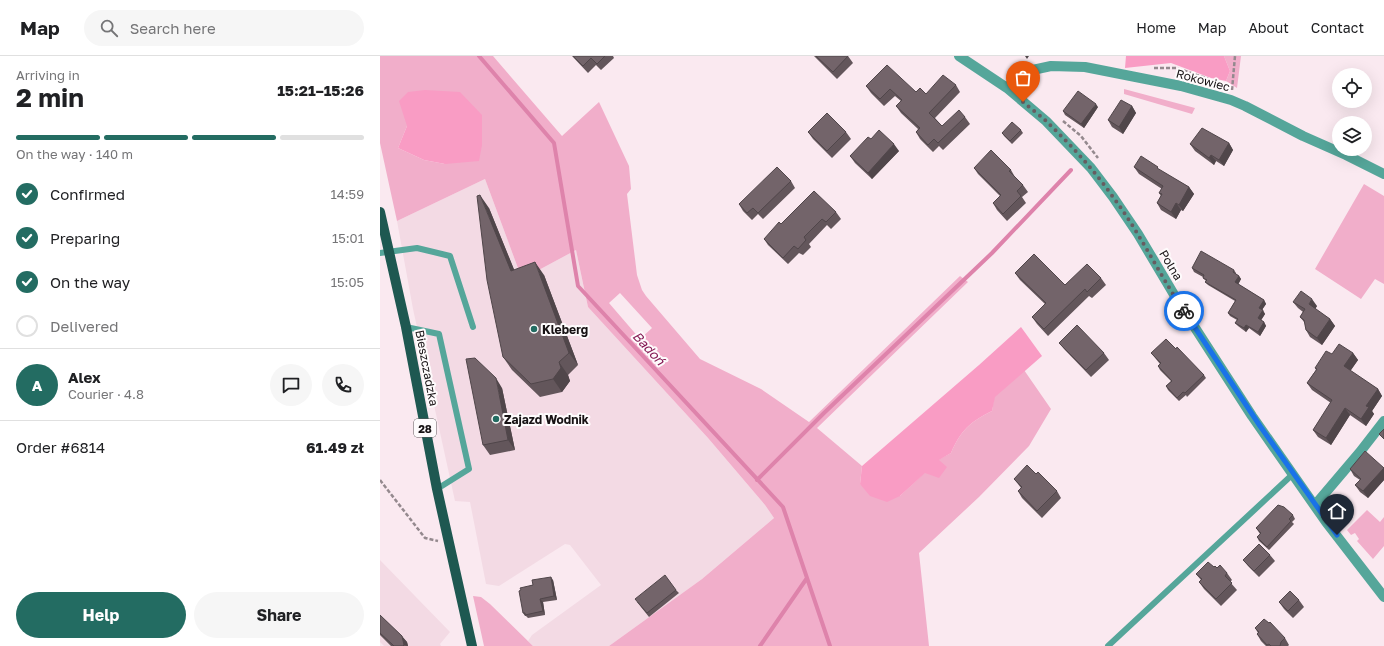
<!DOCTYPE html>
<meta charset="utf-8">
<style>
:root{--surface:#fff;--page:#f6f6f6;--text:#202124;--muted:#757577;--line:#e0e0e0;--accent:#236c62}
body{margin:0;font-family:"Golos Text",sans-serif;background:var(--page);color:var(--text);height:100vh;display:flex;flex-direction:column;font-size:15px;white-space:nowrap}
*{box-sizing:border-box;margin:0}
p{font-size:13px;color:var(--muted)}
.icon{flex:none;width:22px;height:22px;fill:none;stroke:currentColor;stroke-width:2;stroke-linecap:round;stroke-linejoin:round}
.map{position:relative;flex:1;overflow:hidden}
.panel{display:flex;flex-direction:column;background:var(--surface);width:380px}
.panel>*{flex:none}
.fabs{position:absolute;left:952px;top:12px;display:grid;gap:8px}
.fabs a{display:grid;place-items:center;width:40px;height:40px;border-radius:50%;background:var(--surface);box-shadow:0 4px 16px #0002;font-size:20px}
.pin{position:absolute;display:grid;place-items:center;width:34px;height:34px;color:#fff;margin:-41px -17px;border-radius:50% 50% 50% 0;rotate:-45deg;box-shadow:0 0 4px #0007}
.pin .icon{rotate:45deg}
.courier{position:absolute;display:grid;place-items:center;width:40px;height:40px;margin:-20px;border:3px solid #1a73e8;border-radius:50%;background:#fff;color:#222;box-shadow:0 1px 5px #0007}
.summary em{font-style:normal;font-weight:700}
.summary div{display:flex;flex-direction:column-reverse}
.summary{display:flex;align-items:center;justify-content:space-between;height:68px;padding:0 16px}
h1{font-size:26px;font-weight:700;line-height:30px}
.bar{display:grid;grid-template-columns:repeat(4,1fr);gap:6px 4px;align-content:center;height:48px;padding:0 16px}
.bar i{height:5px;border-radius:3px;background:var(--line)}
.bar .selected{background:var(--accent)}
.bar p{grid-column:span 4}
.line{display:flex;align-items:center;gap:10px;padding:0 16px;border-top:1px solid var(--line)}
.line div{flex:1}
.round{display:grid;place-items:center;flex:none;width:42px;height:42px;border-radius:21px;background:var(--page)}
ol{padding:0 16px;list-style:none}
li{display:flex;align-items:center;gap:12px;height:44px}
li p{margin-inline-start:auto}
li .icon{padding:4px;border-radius:50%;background:var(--accent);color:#fff;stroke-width:4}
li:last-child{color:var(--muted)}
li i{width:22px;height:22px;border:2px solid var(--line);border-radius:50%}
.cta{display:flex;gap:8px;margin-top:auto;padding:8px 16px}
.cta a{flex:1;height:46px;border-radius:24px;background:var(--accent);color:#fff;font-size:16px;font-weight:700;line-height:46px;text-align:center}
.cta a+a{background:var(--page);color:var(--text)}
header{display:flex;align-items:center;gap:24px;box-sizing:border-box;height:56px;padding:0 20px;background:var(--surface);border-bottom:1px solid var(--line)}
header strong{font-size:19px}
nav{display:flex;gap:22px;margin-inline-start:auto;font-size:14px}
.search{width:280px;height:36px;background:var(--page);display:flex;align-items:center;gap:10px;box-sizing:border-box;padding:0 14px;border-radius:22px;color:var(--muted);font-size:15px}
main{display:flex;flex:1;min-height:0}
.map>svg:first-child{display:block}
.built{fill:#f3dae4}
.green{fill:#f1aeca;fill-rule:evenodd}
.forest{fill:#f99cc4}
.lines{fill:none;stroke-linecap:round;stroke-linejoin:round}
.stream{stroke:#de83ab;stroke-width:4}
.path{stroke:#94898e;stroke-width:2.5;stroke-dasharray:4 2;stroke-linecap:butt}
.lane{stroke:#55a69a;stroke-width:6}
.street{stroke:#55a69a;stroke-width:10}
.primary{stroke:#1e5851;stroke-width:10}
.wall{fill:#63565b}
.shaded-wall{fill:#50464a}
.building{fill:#73646a;stroke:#50464a}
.done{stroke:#665d61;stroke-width:4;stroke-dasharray:0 7.2}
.route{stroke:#1a73e8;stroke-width:5}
.poi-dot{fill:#236c62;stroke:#fefbfc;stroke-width:1.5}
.labels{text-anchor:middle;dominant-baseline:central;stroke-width:4;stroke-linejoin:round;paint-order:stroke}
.shield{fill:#fefbfc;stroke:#5c585a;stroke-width:1}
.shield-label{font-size:11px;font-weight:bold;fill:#171214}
.street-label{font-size:12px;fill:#171214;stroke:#fefbfc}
.poi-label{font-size:12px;font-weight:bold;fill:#171214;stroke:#fefbfc;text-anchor:start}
.water-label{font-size:13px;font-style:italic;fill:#851a54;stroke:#fefbfc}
</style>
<header>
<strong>Map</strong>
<div class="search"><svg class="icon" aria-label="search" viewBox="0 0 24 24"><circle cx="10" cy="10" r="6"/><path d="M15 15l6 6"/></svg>Search here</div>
<nav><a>Home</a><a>Map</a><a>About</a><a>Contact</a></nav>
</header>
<main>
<section class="panel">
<div class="summary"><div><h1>2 min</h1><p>Arriving in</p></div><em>15:21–15:26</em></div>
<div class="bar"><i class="selected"></i><i class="selected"></i><i class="selected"></i><i></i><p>On the way · 140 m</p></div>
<ol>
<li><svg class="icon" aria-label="check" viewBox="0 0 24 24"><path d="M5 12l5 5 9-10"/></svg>Confirmed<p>14:59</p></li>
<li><svg class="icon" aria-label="check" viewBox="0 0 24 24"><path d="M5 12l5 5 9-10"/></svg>Preparing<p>15:01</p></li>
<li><svg class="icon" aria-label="check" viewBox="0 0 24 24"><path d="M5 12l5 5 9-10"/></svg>On the way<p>15:05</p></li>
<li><i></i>Delivered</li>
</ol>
<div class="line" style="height:72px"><b class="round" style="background:var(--accent);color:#fff">A</b><div><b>Alex</b><p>Courier · 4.8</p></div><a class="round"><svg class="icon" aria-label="chat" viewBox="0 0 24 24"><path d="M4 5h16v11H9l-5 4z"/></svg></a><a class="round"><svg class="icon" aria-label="phone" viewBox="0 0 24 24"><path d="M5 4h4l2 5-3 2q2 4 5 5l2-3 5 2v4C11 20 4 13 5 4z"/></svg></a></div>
<div class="line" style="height:52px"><div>Order #6814</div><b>61.49 zł</b></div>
<div class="cta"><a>Help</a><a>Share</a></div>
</section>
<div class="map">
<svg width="1004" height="590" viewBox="0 0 1004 590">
<rect width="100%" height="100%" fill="#fae9f0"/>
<!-- built -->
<path class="built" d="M105,123l37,100 54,-29 12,57 120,131 57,67 9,13 -72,61 -93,67h-76l-5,-5 4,-6 69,-50 -31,-40 -5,-1 -66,42 -13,-2 -16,-82 -15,-1 -42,-192 -16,-88z
M0,504l70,72 -10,12 1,2h-57l-4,-4z"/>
<!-- green -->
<path class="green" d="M0,0h113l69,80 37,-34 30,64 2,23 -4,5 10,81 5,15 4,6 54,63 61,30 48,33 151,-146 8,6 -151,146 45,38 -2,18 40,12 38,-36 13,-7c10,-23 19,-31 41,-42l2,-14 30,-27 27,39 -22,37 -50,51 -60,56 10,93h-320l93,-67 72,-61 -9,-13 -57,-67 -120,-131 -12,-57 -54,29 -37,-100 -88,42 -17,-78zM27,70l38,38 -21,-4 -26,-12zM240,237l32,35 -12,11 -31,-36z
M844,0h17l-4,32 -11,-7 4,-10z
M744,33l71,19 -3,6 -68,-20z
M984,128l20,12v88l-9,-5 -14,20 -46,-30z
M987,454l13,12 4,-5v29l-11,13 -16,-18 2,-2 -4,-6 -4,2 -4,-5z
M93,540l8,1 9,7 43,42h-49z"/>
<!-- forest -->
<path class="forest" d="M746,0h98l6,15 -4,10 -15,-3 -40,-15 -46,5z
M45,34l35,2 22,23v30l-3,16 -34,3 -21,-4 -26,-12 9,-22 -8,-25 9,-9z
M641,271l21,29 -47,41 -3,14c-22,11 -31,19 -41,42l-12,7 8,7 -8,11 -14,-5 -25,23 -13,6 -17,-6 -10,-12 2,-18 117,-101z"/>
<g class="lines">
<!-- stream -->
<path class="stream" d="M99,0l75,87 24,143 205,221 47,139
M377,424l67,-67 168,-160 79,-83
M380,590l47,-68"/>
<!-- path -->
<path class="path" d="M774,12h22l30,10 10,5
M852,34l3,-34
M683,65l18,15 17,22
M0,424l45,58 13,3"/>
<!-- lane -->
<path class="lane" d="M0,197l37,-5 33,8 23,71
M26,271l33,7 30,135 -32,20
M728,590l185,-172"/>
<!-- street -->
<path class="street" d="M579,0l48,32 39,33 45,47 22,29 25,37 41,69 73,113 74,106 58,75
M627,32l7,-7 14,-10 23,-5 34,1 96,19 50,14 14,6 58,30 43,19 38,19
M935,449l45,-53 24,-31"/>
<!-- primary -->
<path class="primary" d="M0,156l26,115 31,162 35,157"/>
</g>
<!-- wall -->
<path class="wall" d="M192,0h41l1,2 -13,12 -5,-5 -8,8z
M434,0h34l5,7 -16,16z
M576,29l4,7 -25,26 7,8 23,-9 5,7 -27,26 -4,-4 -6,6 -13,-13 -4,-7 2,-3 -17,-16 -5,-7 5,-5 -6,-5 -11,10 -13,-13 -5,-7 60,8z
M752,50l4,7 -13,21 -11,-7 -4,-7z
M718,51l-14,21 -19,-13 -2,-4z
M641,74l2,3 -11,11 -8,-8 -2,-3z
M428,76h38l5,7 -19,19 -19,-19z
M491,83l28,12 -27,28 -17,-16 -5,-7z
M849,87l4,7 -9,16 -8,-5 -2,4 -19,-14 -5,-7z
M754,111l27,4 28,16 5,7 -11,17 -2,-1 -5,9 -15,-9 -4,-7 4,-7 -2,-3 3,-4 -23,-15z
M594,112l37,2 4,7 8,8 5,7 -6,5 4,6 -19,18 -10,-11 -4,-7 7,-7 -22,-22z
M411,125l4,7 -32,31 -5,-5 -6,6 -9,-9 -4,-7z
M109,152l25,62 30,5 34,90 -10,10 2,6 -8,11 -22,5 -28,-27 -9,-13z
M456,156l5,7 -10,10 -4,-4 -18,19 2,3 -8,8 -4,-2 -11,11 -20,-19 -4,-6 17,-15z
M812,212l42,2 2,3v1l3,2 2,3 -3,5 26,16 2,4 -4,6 3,4 -4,6 3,2 2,4 -6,10 -11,-8 -3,4 -8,-6 -3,-3 2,-3 -7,-4 -2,-3 7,-12 -27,-16 -3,-3 1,-1 -3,-3v-1l-9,-5z
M635,217l50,12 36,-7 5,7 -14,13 -3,-2 -41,40 -11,-12 -5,-7 13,-13 -25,-24z
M913,246l24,4 -2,3 15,10 5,7 -13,19 -12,-8 -4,-7 -1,-7 -5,-6 3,-5 -5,-4z
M679,287l45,10 5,7 -18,17 -27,-28z
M796,293l28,26 2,3 -19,19 -1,-2 -7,6 -11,-11 -2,-4 5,-5 -11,-11 -2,-4 2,-2 -9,-11z
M973,297l5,7 -8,11 28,18 4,7 -10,15 2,3 -8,12 -16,-11 -19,30 -13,-8 -5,-7 18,-27 -19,-13 -5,-7 9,-13 -1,-2 17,-14z
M122,332l13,62 -25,5 -7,-10z
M1004,412v12l-16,18 -8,-6 -5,-7 5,-5 -6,-4 -4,-7z
M656,418l21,17 4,7 -19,20 -20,-20 -4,-7 3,-3 -7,-9z
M913,459l2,4 -3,3 2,2 -25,26 -10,-9 -2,-4 3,-3 -4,-6z
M890,499l5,6 -16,16 -11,-11 -5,-6z
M834,511l3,1 10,5 5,7 -2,2 7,8 -16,16 -17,-17 -5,-7 2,-2 -5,-6z
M173,524l4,20 -14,2 2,13 -17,3 -2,-2h-1l-2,-3 -2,-23 12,-5z
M296,534l3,3 -30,24 -12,-15z
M919,544l5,7 -11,11 -9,-9 -5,-7z
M0,559l27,27 1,4h-17l-11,-11z
M875,572l30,10 4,7 -1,1h-22l-5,-5 -4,-7 1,-1z"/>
<!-- shaded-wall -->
<path class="shaded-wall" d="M645,0h4l-2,3z
M716,48l2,3 -14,21 -3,-4z
M752,50l4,7 -13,21 -4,-7z
M849,87l4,7 -9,16 -5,-6z
M514,88l5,7 -27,28 -4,-6z
M831,99l5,6 -2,4 -5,-7z
M809,131l5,7 -11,17 -4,-6z
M100,139l9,13 31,76 -9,-13z
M796,147l5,7 -5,9 -5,-7z
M155,206l9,13 34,90 -9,-12z
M859,220l2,3 -3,6 -3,-3z
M932,243l5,7 -3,5 -5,-7z
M884,244l2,4 -5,7 -2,-3z
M883,254l2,4 -5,8 -2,-4z
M950,263l5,7 -13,19 -5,-7z
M884,266l2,4 -6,10 -2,-4z
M866,269l3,3 -3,4 -2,-4z
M973,297l5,7 -9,13 -5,-7z
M179,306l9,13 2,6 -8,11 -9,-13z
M116,322l6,10 13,62 -7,-10z
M998,333l4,7 -10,15 2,3 -8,12 -5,-7 5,-13z
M965,352l5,7 -19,30 -5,-7z
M1004,412v12l-16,18 -5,-7z
M171,521l2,3 4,20 -3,-4z
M160,543l3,3 2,13 -2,-4z
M22,580l5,6 1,4 -4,-1z"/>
<!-- building -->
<path class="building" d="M193,0h32l-8,8 -6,-6 -8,8z
M436,0h32l-15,16z
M507,9l29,27 4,-4 6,6 17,-19 13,10 -27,28 13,13 17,-16 6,7 -27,26 -4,-4 -6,6 -12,-13 4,-4 -24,-22 6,-6 -12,-11 -10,10 -14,-13z
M698,35l18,13 -15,20 -18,-13z
M741,44l11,6 -13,21 -11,-7z
M447,57l19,19 -19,19 -19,-19z
M632,66l9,8 -11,11 -8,-8z
M822,72l27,15 -10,17 -8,-5 -2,3 -19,-14z
M499,74l15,14 -26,29 -18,-17 18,-19 3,2z
M611,94l20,20 -2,1 14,14 -6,6 4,5 -18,18 -10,-11 8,-8 -27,-27z
M761,100l17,11 -1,1 32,19 -10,18 -3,-2 -5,9 -14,-9 5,-9 -3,-1 4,-7 -29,-19z
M397,111l14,14 -33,32 -5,-5 -6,5 -8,-9z
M434,135l22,21 -10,10 -4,-3 -18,18 2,3 -8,9 -4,-3 -11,12 -19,-19 15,-17 2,2z
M100,139l31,76 24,-9 34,91 -10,9 2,6 -8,11 -22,5 -28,-27 -16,-77 -10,-84z
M821,195l33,19 -1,2 6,4 -4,6 29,18 -5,8 4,2 -5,8 6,4 -6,10 -12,-7 -2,3 -9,-5 3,-4 -10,-6 8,-13 -31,-18 2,-2 -4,-2 1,-3 -12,-7z
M654,198l31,31 22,-21 14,14 -14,14 -2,-3 -41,40 -12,-12 14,-14 -31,-30z
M921,235l11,8 -3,5 21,15 -13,19 -11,-8 -2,-10 -4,-3 5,-8 -12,-7z
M697,269l27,28 -18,17 -27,-27z
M786,283l10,10 1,-2 27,28 -19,18 -2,-1 -6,6 -11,-12 6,-5 -14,-15 3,-3 -10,-10z
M959,288l14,9 -9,13 34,23 -12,17 3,1 -8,12 -16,-11 -19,30 -13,-8 19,-30 -25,-17 10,-14 -2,-1 11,-17 6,3z
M95,302l21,20 12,62 -25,5 -17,-86z
M1004,373v10l-5,-5z
M985,395l19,17 -21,23 -8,-6 6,-6 -11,-10z
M647,409l9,9 2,-2 19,19 -20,20 -19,-20 4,-4 -8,-8z
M898,449l6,2 9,8 -4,4 2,2 -24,26 -10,-10 4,-4 -5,-5z
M879,488l11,11 -16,16 -11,-11z
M828,506l6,5 1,-1 2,2 3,-3 7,8 -2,3 7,7 -16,16 -17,-17 3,-3 -6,-5z
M285,519l11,15 -29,23 -12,-14z
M171,521l3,19 -14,3 3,12 -18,4v-2h-2l-4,-22 2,-1 -1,-2 13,-3 -1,-5z
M910,535l9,9 -11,11 -9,-9z
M0,559l22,21 2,9 -1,1h-9l-14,-13z
M884,563l5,4 1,-1 15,16 -4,4 -1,4h-9l-2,-2 -2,1 -10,-11 2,-2 -4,-4z"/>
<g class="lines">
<!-- done -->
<path class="done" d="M643,46c8,7 17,13 24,20 24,23 47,48 66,75 27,36 46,77 71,114"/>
<!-- route -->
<path class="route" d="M804,255l76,115 77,109"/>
</g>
<!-- markers -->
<g class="poi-dot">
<circle cx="154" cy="273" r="4"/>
<circle cx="116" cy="363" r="4"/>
</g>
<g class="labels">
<!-- shield labels -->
<rect class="shield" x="34" y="363" width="22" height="18" rx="3"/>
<g class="shield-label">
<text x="45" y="372">28</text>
</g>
<!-- street labels -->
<g class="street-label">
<text transform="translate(823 24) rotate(15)">Rokowiec</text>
<text transform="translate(791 209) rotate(59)">Polna</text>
<text transform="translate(47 312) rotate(79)">Bieszczadzka</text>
</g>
<!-- poi labels -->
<g class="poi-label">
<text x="162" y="273">Kleberg</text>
<text x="124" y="363">Zajazd Wodnik</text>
</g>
<!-- water labels -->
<g class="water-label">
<text transform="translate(269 292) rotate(47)">Badoń</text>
</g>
</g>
</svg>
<div class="fabs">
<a><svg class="icon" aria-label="locate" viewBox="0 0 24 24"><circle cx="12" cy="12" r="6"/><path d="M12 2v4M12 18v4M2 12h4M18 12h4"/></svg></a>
<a><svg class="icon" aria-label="layers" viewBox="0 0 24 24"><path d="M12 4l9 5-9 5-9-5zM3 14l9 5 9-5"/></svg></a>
</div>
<div class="pin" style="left:643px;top:46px;background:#ea580c"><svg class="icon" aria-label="bag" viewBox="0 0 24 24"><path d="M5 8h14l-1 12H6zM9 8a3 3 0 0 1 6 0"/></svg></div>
<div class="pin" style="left:957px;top:479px;background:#1f2937"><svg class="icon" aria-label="home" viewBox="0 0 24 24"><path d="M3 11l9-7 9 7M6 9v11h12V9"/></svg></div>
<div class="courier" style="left:804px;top:255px"><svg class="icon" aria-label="bike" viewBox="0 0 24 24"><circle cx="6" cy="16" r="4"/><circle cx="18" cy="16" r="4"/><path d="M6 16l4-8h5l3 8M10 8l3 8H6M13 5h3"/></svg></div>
</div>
</main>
